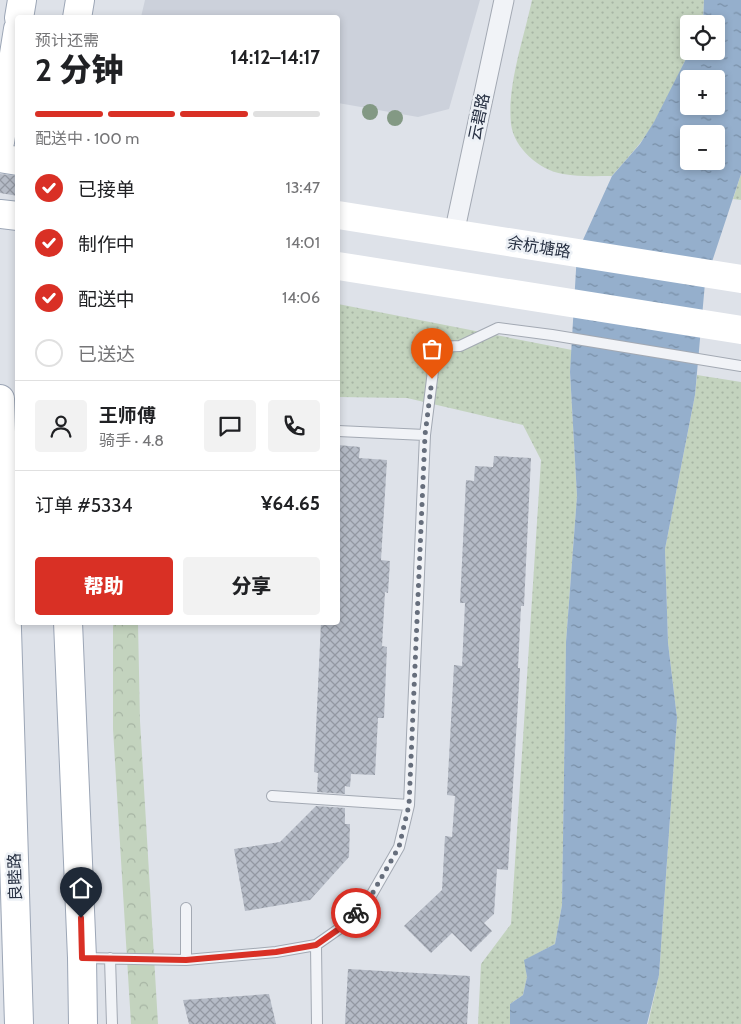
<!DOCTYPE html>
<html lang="zh">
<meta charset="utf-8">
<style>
:root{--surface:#fff;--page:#f2f2f2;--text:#202124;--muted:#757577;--line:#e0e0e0;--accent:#d93025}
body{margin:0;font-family:Cabin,"Noto Sans SC",sans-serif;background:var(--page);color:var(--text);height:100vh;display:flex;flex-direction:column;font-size:19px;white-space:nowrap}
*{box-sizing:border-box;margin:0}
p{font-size:16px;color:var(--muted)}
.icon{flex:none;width:28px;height:28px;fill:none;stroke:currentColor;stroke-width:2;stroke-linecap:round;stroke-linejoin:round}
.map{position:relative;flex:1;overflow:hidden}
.drawer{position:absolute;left:15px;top:15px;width:325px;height:610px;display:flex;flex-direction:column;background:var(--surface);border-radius:5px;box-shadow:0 2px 8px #0003}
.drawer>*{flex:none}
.fabs{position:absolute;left:680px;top:15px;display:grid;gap:10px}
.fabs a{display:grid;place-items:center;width:45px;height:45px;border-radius:5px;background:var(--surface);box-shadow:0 2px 8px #0003;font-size:25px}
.pin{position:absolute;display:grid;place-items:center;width:42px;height:42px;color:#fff;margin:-51px -21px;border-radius:50% 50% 50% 0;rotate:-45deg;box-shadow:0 0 5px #0007}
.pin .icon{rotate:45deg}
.courier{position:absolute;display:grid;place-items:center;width:50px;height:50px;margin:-25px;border:4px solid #d93025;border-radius:50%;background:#fff;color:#222;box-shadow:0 1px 6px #0007}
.summary em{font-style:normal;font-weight:800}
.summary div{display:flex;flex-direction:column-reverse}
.summary{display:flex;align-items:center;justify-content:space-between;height:85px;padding:0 20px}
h1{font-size:32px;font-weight:800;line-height:38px}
.bar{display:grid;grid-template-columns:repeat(4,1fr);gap:8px 5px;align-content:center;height:60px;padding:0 20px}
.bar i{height:6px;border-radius:4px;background:var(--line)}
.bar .selected{background:var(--accent)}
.bar p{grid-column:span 4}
.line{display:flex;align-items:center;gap:12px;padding:0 20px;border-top:1px solid var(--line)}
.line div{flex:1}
.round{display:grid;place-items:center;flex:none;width:52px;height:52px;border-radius:5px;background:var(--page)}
ol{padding:0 20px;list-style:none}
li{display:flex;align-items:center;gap:15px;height:55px}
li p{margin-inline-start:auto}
li .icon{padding:5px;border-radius:50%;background:var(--accent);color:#fff;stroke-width:4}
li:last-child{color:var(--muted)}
li i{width:28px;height:28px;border:2px solid var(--line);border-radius:50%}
.primary-button{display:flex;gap:10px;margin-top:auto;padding:10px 20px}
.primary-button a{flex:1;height:58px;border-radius:5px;background:var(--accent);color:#fff;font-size:20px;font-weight:800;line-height:58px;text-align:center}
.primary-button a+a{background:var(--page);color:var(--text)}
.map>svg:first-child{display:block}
.built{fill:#ccd1db}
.grass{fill:url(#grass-dots)}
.forest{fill:url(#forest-crowns)}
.water{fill:url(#water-ripples);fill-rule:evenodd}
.building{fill:url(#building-cross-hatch)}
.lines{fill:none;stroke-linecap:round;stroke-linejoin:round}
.service-casing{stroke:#a3a9b3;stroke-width:12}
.minor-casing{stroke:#a3a9b3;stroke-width:21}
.primary-casing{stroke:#9ca6b6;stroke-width:30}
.service{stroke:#f1f3f7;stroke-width:10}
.minor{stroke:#f1f3f7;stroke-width:19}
.secondary{stroke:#fff;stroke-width:28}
.primary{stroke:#fff;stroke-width:28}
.tree{fill:#839984}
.done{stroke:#666e7c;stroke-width:5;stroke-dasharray:0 9}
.route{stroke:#d93025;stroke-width:6}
.labels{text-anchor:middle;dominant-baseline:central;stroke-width:5;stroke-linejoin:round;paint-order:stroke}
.street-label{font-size:16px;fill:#262f41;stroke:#edf1f6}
</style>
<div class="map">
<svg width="741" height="1024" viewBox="0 0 741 1024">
<defs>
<pattern id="grass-dots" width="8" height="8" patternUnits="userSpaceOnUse" patternTransform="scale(1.25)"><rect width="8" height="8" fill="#c3d3be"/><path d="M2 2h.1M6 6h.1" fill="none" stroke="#a7b5a4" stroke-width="1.8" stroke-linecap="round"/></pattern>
<pattern id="forest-crowns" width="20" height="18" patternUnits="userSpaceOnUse" patternTransform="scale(1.25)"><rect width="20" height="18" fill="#c3d3be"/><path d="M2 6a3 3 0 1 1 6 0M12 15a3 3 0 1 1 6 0" fill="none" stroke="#a7b5a4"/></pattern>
<pattern id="water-ripples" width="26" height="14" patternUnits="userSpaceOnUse" patternTransform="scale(1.25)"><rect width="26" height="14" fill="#95afcc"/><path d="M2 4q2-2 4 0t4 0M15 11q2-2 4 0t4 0" fill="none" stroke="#798fa7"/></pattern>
<pattern id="building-cross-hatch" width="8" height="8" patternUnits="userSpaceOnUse" patternTransform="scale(1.25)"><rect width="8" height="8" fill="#b5bbc6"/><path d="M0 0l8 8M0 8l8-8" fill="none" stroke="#9398a2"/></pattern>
</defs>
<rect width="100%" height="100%" fill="#dee2e9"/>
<!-- built -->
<path class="built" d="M145,0h335l-31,109 -31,8 -80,-14v-85l-197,-1z"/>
<!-- grass -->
<path class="grass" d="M532,0h172l-1,24h-14v27h1c-12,23 -22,47 -35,70 -11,20 -28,37 -43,55 -16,0 -33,1 -49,-2 -24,-4 -49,-26 -52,-50 -4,-39 13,-86 21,-124z
M741,174v26l-8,-1z
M338,304l234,46 -2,22 7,124 -11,146 -4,263 -7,39 -30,16 2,17 -4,18 -13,9 1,20h-33l3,-60 30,-40 30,-464 -18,-35 -116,-27 -69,-1z
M697,375l44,7v642h-93l11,-49 18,-257 -9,-75 -3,-94 30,-154z"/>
<!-- forest -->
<path class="forest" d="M113,623h25l2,98 18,303h-27l-18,-295z"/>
<!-- water -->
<path class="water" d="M704,0h37v174l-36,109 -10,112 -30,154 3,94 9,75 -18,257 -12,49h-137v-20l13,-9 4,-18 -3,-17 31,-16 7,-39 4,-263 11,-146 -7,-124 7,-119 35,-77 28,-32 14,-22 36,-71h26v-27h-13zM689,79h27v27h-27zM689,134h27v27h-27z"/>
<!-- building -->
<path class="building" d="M0,174l18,2v20l-18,-3z
M338,445l22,2 -1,11 28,2 -6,100 9,1 -2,32 -3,-1 -3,54 5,1 -3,71h-6l-3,57 -24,-1 -1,13 -5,-1v8l-28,-2 1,-19 -4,-1 7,-150h17z
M494,456l37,2 -7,148h-3l-3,62h2l-12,202 -11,-1 -3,45 -10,9 8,8 -21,21 -19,-19 -21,20 -27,-27 38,-36 3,-54 7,1 3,-41 -8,-1 7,-130 8,1 3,-63h-5l6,-123 8,1 1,-15 18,1z
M316,806l29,2v16h5l-1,33 -39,43 -65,11 -11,-62 46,-7z
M348,969l122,7 -3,48h-122z
M269,994l7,30h-87l-6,-24z"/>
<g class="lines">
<!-- service casing -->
<g class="service-casing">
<path id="service" d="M338,431l87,4 11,-88 24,-1 38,-18 54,7 189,31
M272,796l137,9
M316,945l1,79
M83,958l103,2v-52
M110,958l2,66
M186,960l90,-8 40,-7 30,-21 26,-30 27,-47 10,-42 16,-370"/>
</g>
<!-- minor casing -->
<g class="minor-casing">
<path id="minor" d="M454,234l50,-234"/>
</g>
<!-- primary casing -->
<g class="primary-casing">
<path id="primary" d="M19,18l3,-18
M77,18l3,-18
M0,142l18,-113
M0,158l18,3
M0,214l18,2
M0,399l19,625
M68,622l14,336 1,66"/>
</g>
<!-- service -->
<use href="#service" class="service"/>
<!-- minor -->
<use href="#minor" class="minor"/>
<!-- secondary -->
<path class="secondary" d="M338,215l403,64
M338,266l403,64"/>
<!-- primary -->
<use href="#primary" class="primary"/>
</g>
<!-- trees -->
<g class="tree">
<circle cx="370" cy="112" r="8"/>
<circle cx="395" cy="118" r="8"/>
</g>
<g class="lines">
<!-- done -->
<path class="done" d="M356,913l16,-19 27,-47 10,-42 16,-370 7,-56"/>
<!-- route -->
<path class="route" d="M81,918l1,40 104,2 90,-8 40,-7 30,-21 10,-11"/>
</g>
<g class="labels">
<!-- street labels -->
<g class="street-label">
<text transform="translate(479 117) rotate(-78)">云碧路</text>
<text transform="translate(539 247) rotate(9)">余杭塘路</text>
<text transform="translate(15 877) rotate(-92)">良睦路</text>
</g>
</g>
</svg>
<div class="fabs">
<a><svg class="icon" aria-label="locate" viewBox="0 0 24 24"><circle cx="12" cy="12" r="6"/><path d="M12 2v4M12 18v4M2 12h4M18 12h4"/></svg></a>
<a>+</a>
<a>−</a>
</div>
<div class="pin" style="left:432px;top:379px;background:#ea580c"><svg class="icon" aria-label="bag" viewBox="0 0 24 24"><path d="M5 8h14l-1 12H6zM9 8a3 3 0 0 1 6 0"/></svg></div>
<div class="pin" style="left:81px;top:918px;background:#1f2937"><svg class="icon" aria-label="home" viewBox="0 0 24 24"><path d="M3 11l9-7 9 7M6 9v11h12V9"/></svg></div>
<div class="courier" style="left:356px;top:913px"><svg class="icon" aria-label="bike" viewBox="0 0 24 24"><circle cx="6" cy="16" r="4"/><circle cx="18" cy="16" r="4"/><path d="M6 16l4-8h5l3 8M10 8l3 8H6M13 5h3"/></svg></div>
<section class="drawer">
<div class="summary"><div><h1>2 分钟</h1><p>预计还需</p></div><em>14:12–14:17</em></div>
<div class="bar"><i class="selected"></i><i class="selected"></i><i class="selected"></i><i></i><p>配送中 · 100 m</p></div>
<ol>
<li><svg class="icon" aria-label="check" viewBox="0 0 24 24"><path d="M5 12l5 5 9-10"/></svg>已接单<p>13:47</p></li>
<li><svg class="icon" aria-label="check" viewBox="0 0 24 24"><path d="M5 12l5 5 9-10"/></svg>制作中<p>14:01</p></li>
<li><svg class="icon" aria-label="check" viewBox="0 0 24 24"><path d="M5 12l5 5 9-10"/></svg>配送中<p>14:06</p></li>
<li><i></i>已送达</li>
</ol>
<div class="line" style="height:90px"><a class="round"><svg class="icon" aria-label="person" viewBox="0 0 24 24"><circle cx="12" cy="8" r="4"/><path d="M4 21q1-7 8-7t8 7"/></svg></a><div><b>王师傅</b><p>骑手 · 4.8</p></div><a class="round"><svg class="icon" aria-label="chat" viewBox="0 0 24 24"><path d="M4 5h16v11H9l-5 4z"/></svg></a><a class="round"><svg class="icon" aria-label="phone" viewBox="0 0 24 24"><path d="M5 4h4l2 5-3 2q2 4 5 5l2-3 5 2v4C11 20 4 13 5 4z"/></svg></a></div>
<div class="line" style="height:65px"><div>订单 #5334</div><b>¥64.65</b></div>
<div class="primary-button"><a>帮助</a><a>分享</a></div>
</section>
</div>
